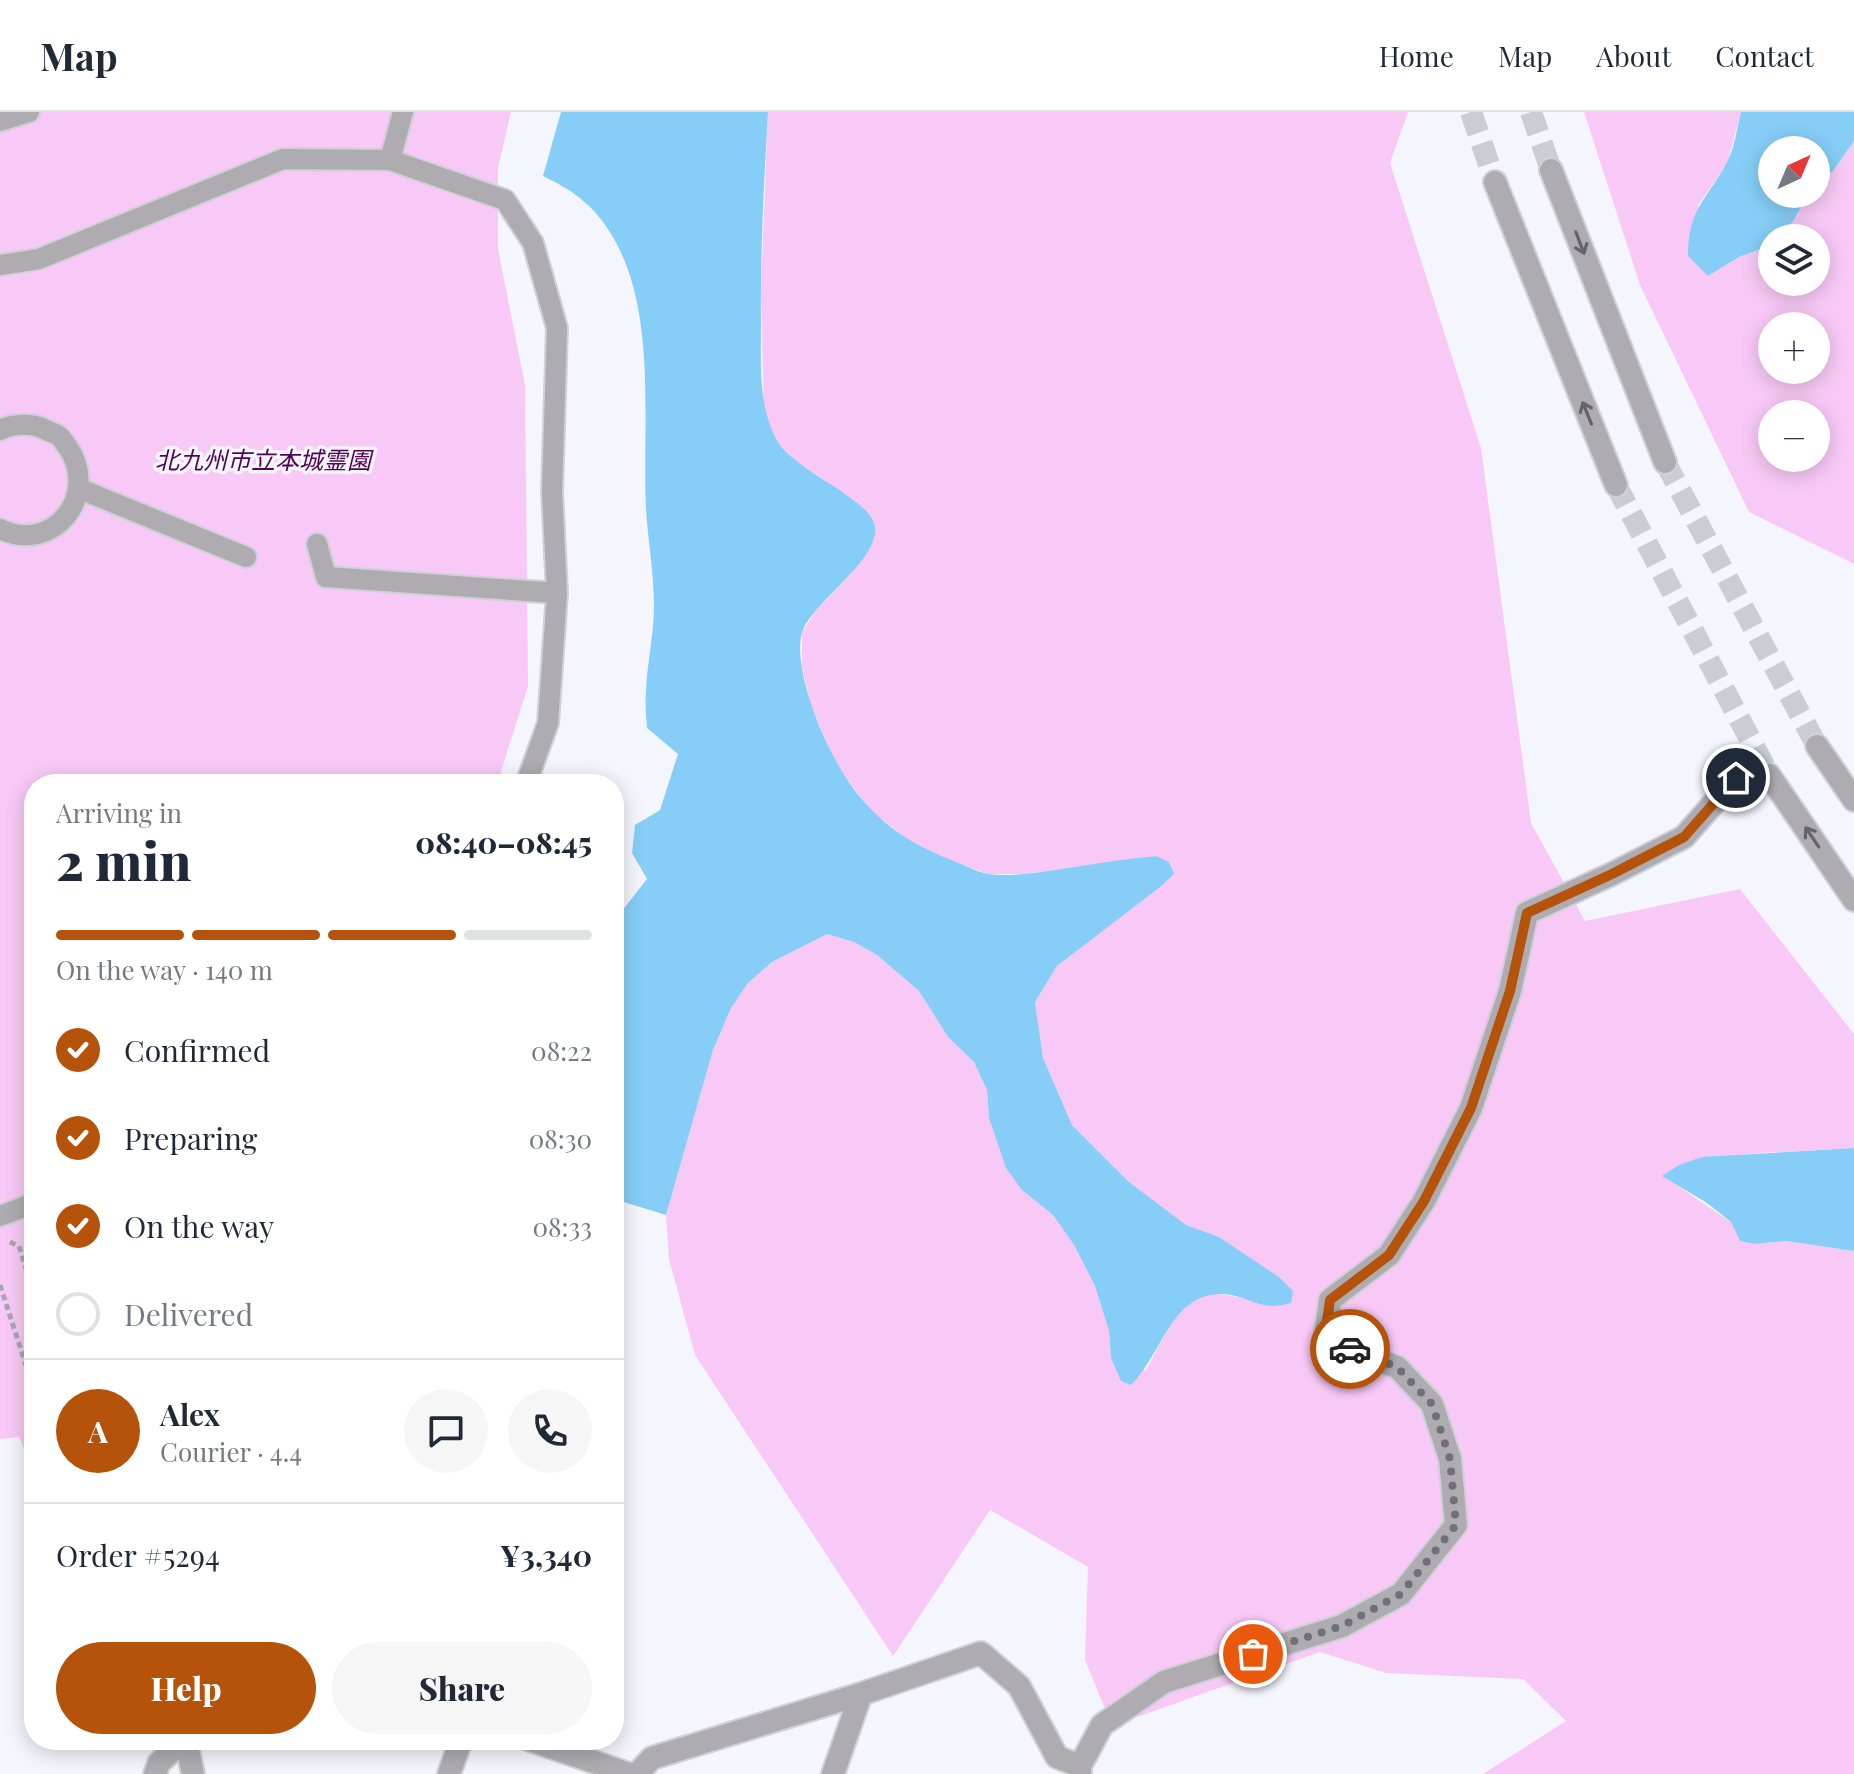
<!DOCTYPE html>
<meta charset="utf-8">
<style>
:root{--surface:#fff;--page:#f6f6f7;--text:#1f2937;--muted:#747a83;--line:#e0e1e3;--accent:#b45309}
body{margin:0;font-family:"Playfair Display","Noto Sans JP",serif;background:var(--page);color:var(--text);height:100vh;display:flex;flex-direction:column;font-size:30px;white-space:nowrap}
*{box-sizing:border-box;margin:0}
p{font-size:26px;color:var(--muted)}
.icon{flex:none;width:44px;height:44px;fill:none;stroke:currentColor;stroke-width:2;stroke-linecap:round;stroke-linejoin:round}
.map{position:relative;flex:1;overflow:hidden}
.drawer{position:absolute;left:24px;top:662px;width:600px;height:976px;display:flex;flex-direction:column;background:var(--surface);border-radius:32px;box-shadow:0 4px 20px #0003}
.drawer>*{flex:none}
.needle{width:52px;rotate:44deg}
.tools{position:absolute;left:1758px;top:24px;display:grid;gap:16px}
.tools a{display:grid;place-items:center;width:72px;height:72px;border-radius:50%;background:var(--surface);box-shadow:0 4px 20px #0003;font-size:40px}
.pin{position:absolute;display:grid;place-items:center;width:68px;height:68px;color:#fff;margin:-34px;border:4px solid #fff;border-radius:50%;box-shadow:0 2px 8px #0007}
.courier{position:absolute;display:grid;place-items:center;width:80px;height:80px;margin:-40px;border:6px solid #b45309;border-radius:50%;background:#fff;color:#222;box-shadow:0 2px 10px #0007}
.headline em{font-style:normal;font-weight:800}
.headline div{display:flex;flex-direction:column-reverse}
.headline{display:flex;align-items:center;justify-content:space-between;height:136px;padding:0 32px}
h1{font-size:52px;font-weight:800;line-height:60px}
.bar{display:grid;grid-template-columns:repeat(4,1fr);gap:12px 8px;align-content:center;height:96px;padding:0 32px}
.bar i{height:10px;border-radius:6px;background:var(--line)}
.bar .selected{background:var(--accent)}
.bar p{grid-column:span 4}
.line{display:flex;align-items:center;gap:20px;padding:0 32px;border-top:2px solid var(--line)}
.line div{flex:1}
.round{display:grid;place-items:center;flex:none;width:84px;height:84px;border-radius:42px;background:var(--page)}
ol{padding:0 32px;list-style:none}
li{display:flex;align-items:center;gap:24px;height:88px}
li p{margin-inline-start:auto}
li .icon{padding:8px;border-radius:50%;background:var(--accent);color:#fff;stroke-width:4}
li:last-child{color:var(--muted)}
li i{width:44px;height:44px;border:4px solid var(--line);border-radius:50%}
.action{display:flex;gap:16px;margin-top:auto;padding:16px 32px}
.action a{flex:1;height:92px;border-radius:48px;background:var(--accent);color:#fff;font-size:32px;font-weight:800;line-height:92px;text-align:center}
.action a+a{background:var(--page);color:var(--text)}
header{display:flex;align-items:center;gap:48px;box-sizing:border-box;height:112px;padding:0 40px;background:var(--surface);border-bottom:2px solid var(--line)}
header strong{font-size:38px}
nav{display:flex;gap:44px;margin-inline-start:auto;font-size:28px}
.map>svg:first-child{display:block}
.green{fill:#f8c9f7;fill-rule:evenodd}
.water{fill:#86cef7}
.lines{fill:none;stroke-linecap:round;stroke-linejoin:round}
.tertiary-tunnel{stroke:#cbccd4;stroke-width:22;stroke-dasharray:22 11;stroke-linecap:butt}
.service-casing{stroke:#cfd0d8;stroke-width:24}
.minor-casing{stroke:#cfd0d8;stroke-width:26}
.tertiary-casing{stroke:#cfd0d8;stroke-width:26}
.path{stroke:#a7a8af;stroke-width:5;stroke-dasharray:6 4;stroke-linecap:butt}
.service{stroke:#aeacb1;stroke-width:20}
.minor{stroke:#aeacb1;stroke-width:22}
.tertiary{stroke:#aeacb1;stroke-width:22}
.oneway{stroke:#656469}
.done{stroke:#707176;stroke-width:8;stroke-dasharray:0 14.4}
.route{stroke:#b45309;stroke-width:10}
.labels{text-anchor:middle;dominant-baseline:central;stroke-width:7;stroke-linejoin:round;paint-order:stroke}
.park-label{font-size:24px;font-style:italic;fill:#550057;stroke:#f4f5fd}
</style>
<header>
<strong>Map</strong>
<nav><a>Home</a><a>Map</a><a>About</a><a>Contact</a></nav>
</header>
<div class="map">
<svg width="1854" height="1662" viewBox="0 0 1854 1662">
<rect width="100%" height="100%" fill="#f4f5fd"/>
<!-- green -->
<path class="green" d="M0,0h511l-13,56v81l27,136 3,301 -31,98h-463v691l-15,-38 -19,2z
M768,0h640l-18,51 91,285 50,375 54,98 155,-32 114,145v114l-110,6 -81,22 69,47 8,18 14,3 32,-3 68,10v523h-371l83,-53 -43,-42 -137,-6 -66,-21 -180,64h-32l-23,-56 3,-93 -98,-57 -97,146 -198,-301 -26,-96 -3,-44 47,-165 18,-42 17,-25 24,-21 55,-28 27,8 23,13 42,36 29,46 26,25 13,28 2,28 33,72 31,25 21,30 21,41 14,45 2,27 35,13c11,-20 31,-66 51,-74 13,-6 32,-2 45,1l-23,-61 -33,-11 -57,-44 -57,-57 -29,-67 -8,-56 22,-36 40,-31 59,-79 -132,18h-37l-71,-28 -45,-35 -35,-47 -24,-56 -10,-41v-34l14,-23 35,-36 8,-70 -64,-44 -19,-19 -12,-29 -3,-120z
M1584,0h157l-14,52 -29,41 10,71 31,-19 33,-13v38h44v-44h-39l17,-18 14,-26h8v-10l17,-13 21,-30v423l-105,-52 -109,-227zM1772,214h44v44h-44zM1772,302h44v44h-44z"/>
<!-- water -->
<path class="water" d="M561,0h207c-4,71 -8,141 -7,212 0,38 -3,78 14,113 15,33 99,62 100,91 2,34 -59,71 -72,102 -10,25 8,76 18,100 29,67 64,105 133,131 11,4 23,11 34,13 21,3 45,-1 66,-4 34,-5 68,-11 102,-14l13,6 5,12 -14,13 -103,79 -22,36 8,56 29,67 57,57 57,43 33,12 60,40 14,14 -2,12c-6,1 -13,3 -18,3 -16,0 -32,-11 -49,-12 -53,-2 -60,58 -93,91l-10,-4 -10,-23 -2,-27 -14,-45 -21,-41 -21,-30 -31,-25 -16,-22 -17,-50 -2,-28 -13,-28 -26,-25 -29,-46 -42,-36 -23,-13 -27,-8 -55,28 -24,21 -17,25 -18,42 -47,165 -52,-16v-278l33,-42 -15,-26 3,-28 25,-15 18,-56 -31,-26c-1,-13 -2,-25 -1,-37 1,-28 8,-56 8,-85 0,-32 -6,-65 -8,-97 -4,-84 12,-200 -35,-275 -17,-29 -39,-44 -68,-58z
M1741,0h113v29l-21,30 -17,13v-34h-44v44h36l-14,26 -17,18h-5l-1,7 -32,12 -31,19 -20,-20c0,-45 17,-55 37,-90 9,-15 12,-37 16,-54z
M1854,1036v103l-68,-10 -32,3 -14,-3 -9,-19 -24,-19 -45,-27 17,-11 23,-8z"/>
<g class="lines">
<!-- tertiary-tunnel -->
<path class="tertiary-tunnel" d="M1471,0l24,70
M1531,0l20,58
M1665,350l152,284
M1616,373l153,290"/>
<!-- service casing -->
<g class="service-casing">
<path id="service" d="M0,9l29,-9
M390,48l13,-48
M0,153l39,-6 244,-100 107,1 115,40 28,43 24,85 -5,163 5,102 -9,130 -22,61
M0,318c12,-6 30,-7 42,-2 5,3 13,5 17,8 4,3 5,7 8,10 34,48 -13,109 -67,83
M80,377l166,68
M317,432l9,33 231,16
M0,1104l34,-13"/>
</g>
<!-- minor casing -->
<g class="minor-casing">
<path id="minor" d="M186,1628l7,34
M530,1628l99,34
M155,1662l4,-11 24,-23
M449,1662l12,-34
M637,1662l15,-16 209,-64 120,-41 38,33 38,71 23,9
M833,1662l28,-80
M1080,1662v-8l22,-41 62,-43 178,-56 59,-32 55,-69 -6,-66 -18,-55 -35,-37 -42,-14 -29,-24 4,-29 59,-45 35,-54 47,-93 39,-117 17,-78 85,-39 72,-37 52,-59"/>
</g>
<!-- tertiary casing -->
<g class="tertiary-casing">
<path id="tertiary" d="M1551,58l114,292
M1495,70l121,303
M1817,634l37,54
M1769,663l85,125"/>
</g>
<!-- path -->
<path class="path" d="M10,1130l9,4 15,48
M0,1173l34,105"/>
<!-- service -->
<use href="#service" class="service"/>
<!-- minor -->
<use href="#minor" class="minor"/>
<!-- tertiary -->
<use href="#tertiary" class="tertiary"/>
</g>
<!-- one-way arrows -->
<defs><path id="oneway-shaft" d="M-6 0H5M1.5-3L5.5 0L1.5 3" fill="none" stroke-width="1.6" stroke-linecap="round" stroke-linejoin="round" transform="scale(2)"/></defs>
<g class="oneway">
<use href="#oneway-shaft" transform="translate(1580 131) rotate(69)"/>
<use href="#oneway-shaft" transform="translate(1587 301) rotate(-112)"/>
<use href="#oneway-shaft" transform="translate(1812 725) rotate(-124)"/>
</g>
<g class="lines">
<!-- done -->
<path class="done" d="M1253,1542l89,-28 59,-32 55,-69 -6,-66 -18,-55 -35,-37 -47,-18"/>
<!-- route -->
<path class="route" d="M1350,1237l-24,-20 4,-29 59,-45 35,-54 47,-93 39,-117 17,-78 85,-39 72,-37 52,-59"/>
</g>
<g class="labels">
<!-- park labels -->
<g class="park-label">
<text x="263" y="347">北九州市立本城霊園</text>
</g>
</g>
</svg>
<div class="tools">
<a><svg class="needle" viewBox="-14 -14 28 28"><path d="M0-13l5 13h-10z" fill="#e53935"/><path d="M0 13l5-13h-10z" fill="#747a83"/></svg></a>
<a><svg class="icon" aria-label="layers" viewBox="0 0 24 24"><path d="M12 4l9 5-9 5-9-5zM3 14l9 5 9-5"/></svg></a>
<a>+</a>
<a>−</a>
</div>
<div class="pin" style="left:1253px;top:1542px;background:#ea580c"><svg class="icon" aria-label="bag" viewBox="0 0 24 24"><path d="M5 8h14l-1 12H6zM9 8a3 3 0 0 1 6 0"/></svg></div>
<div class="pin" style="left:1736px;top:666px;background:#1f2937"><svg class="icon" aria-label="home" viewBox="0 0 24 24"><path d="M3 11l9-7 9 7M6 9v11h12V9"/></svg></div>
<div class="courier" style="left:1350px;top:1237px"><svg class="icon" aria-label="car" viewBox="0 0 24 24"><path d="M5 17H2v-5l4-1 3-4h7l3 4 3 1v5h-3M9 17h6M6 11h13"/><circle cx="7" cy="17" r="2"/><circle cx="17" cy="17" r="2"/></svg></div>
<section class="drawer">
<div class="headline"><div><h1>2 min</h1><p>Arriving in</p></div><em>08:40–08:45</em></div>
<div class="bar"><i class="selected"></i><i class="selected"></i><i class="selected"></i><i></i><p>On the way · 140 m</p></div>
<ol>
<li><svg class="icon" aria-label="check" viewBox="0 0 24 24"><path d="M5 12l5 5 9-10"/></svg>Confirmed<p>08:22</p></li>
<li><svg class="icon" aria-label="check" viewBox="0 0 24 24"><path d="M5 12l5 5 9-10"/></svg>Preparing<p>08:30</p></li>
<li><svg class="icon" aria-label="check" viewBox="0 0 24 24"><path d="M5 12l5 5 9-10"/></svg>On the way<p>08:33</p></li>
<li><i></i>Delivered</li>
</ol>
<div class="line" style="height:144px"><b class="round" style="background:var(--accent);color:#fff">A</b><div><b>Alex</b><p>Courier · 4.4</p></div><a class="round"><svg class="icon" aria-label="chat" viewBox="0 0 24 24"><path d="M4 5h16v11H9l-5 4z"/></svg></a><a class="round"><svg class="icon" aria-label="phone" viewBox="0 0 24 24"><path d="M5 4h4l2 5-3 2q2 4 5 5l2-3 5 2v4C11 20 4 13 5 4z"/></svg></a></div>
<div class="line" style="height:104px"><div>Order #5294</div><b>¥3,340</b></div>
<div class="action"><a>Help</a><a>Share</a></div>
</section>
</div>
